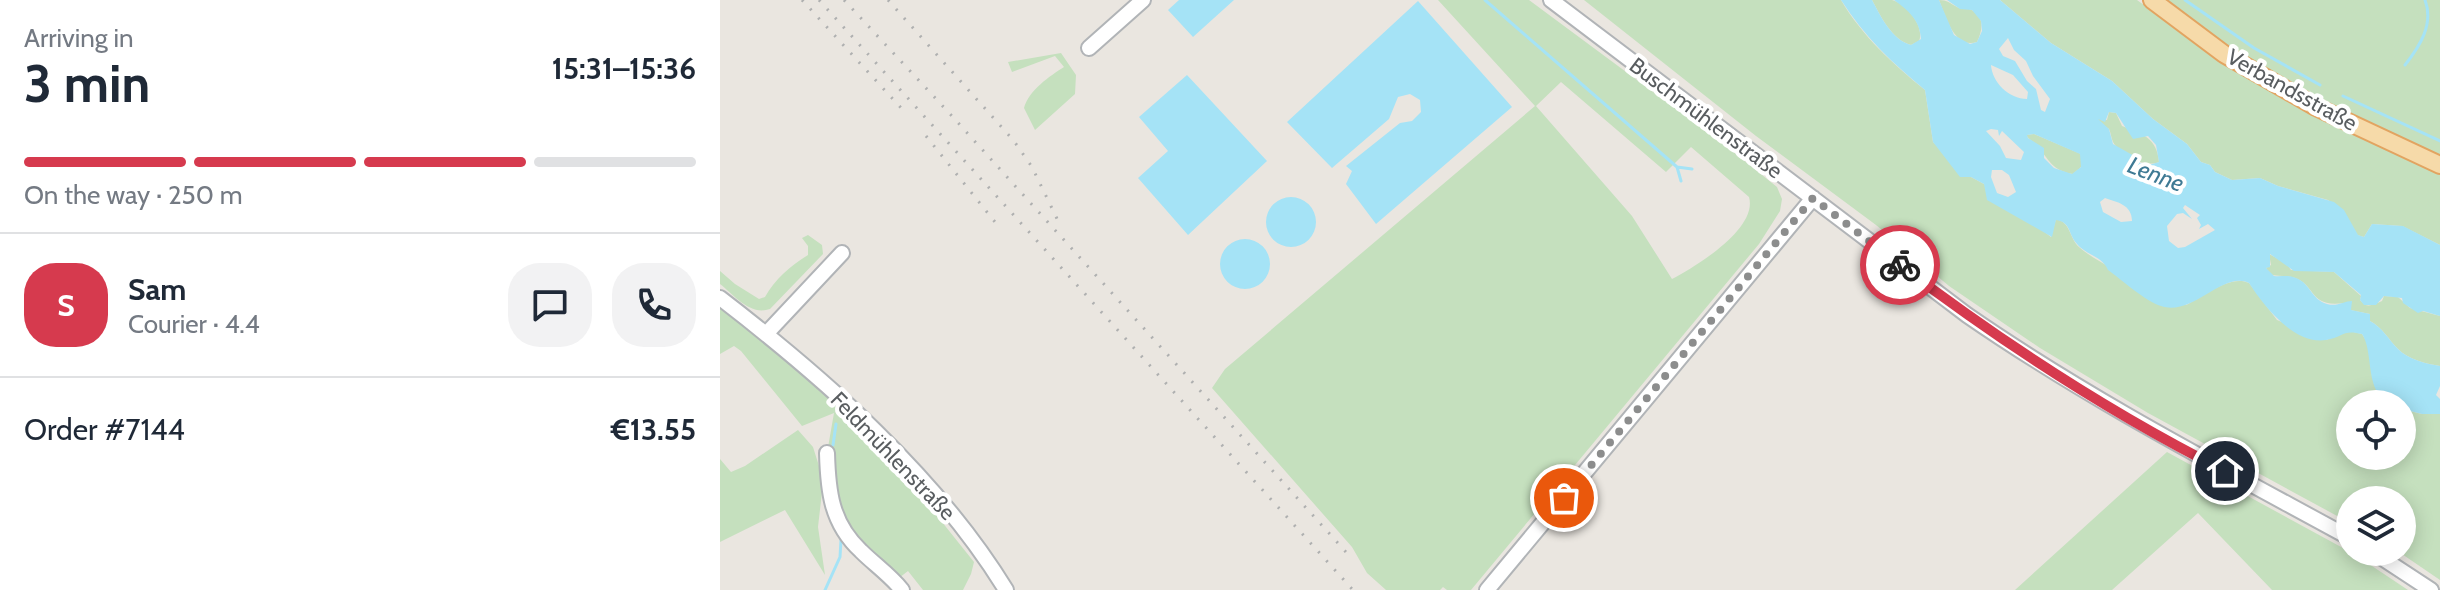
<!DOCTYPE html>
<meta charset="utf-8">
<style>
:root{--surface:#fff;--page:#f2f2f3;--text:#1f2937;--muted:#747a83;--line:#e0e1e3;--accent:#d63a4e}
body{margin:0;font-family:Cabin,sans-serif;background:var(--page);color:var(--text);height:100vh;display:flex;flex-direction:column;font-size:30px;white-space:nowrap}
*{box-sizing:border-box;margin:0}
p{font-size:26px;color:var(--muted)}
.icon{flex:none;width:44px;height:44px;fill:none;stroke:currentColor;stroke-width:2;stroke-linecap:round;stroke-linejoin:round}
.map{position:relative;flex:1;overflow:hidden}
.side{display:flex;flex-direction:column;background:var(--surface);width:720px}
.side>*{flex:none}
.controls{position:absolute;left:1616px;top:390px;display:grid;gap:16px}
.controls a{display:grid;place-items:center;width:80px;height:80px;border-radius:50%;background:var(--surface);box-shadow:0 4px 20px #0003;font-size:40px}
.pin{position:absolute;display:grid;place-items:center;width:68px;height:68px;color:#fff;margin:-34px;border:4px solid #fff;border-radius:50%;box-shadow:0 2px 8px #0007}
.courier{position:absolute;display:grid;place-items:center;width:80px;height:80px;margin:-40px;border:6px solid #d63a4e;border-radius:50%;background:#fff;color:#222;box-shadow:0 2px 10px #0007}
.headline em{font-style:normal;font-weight:800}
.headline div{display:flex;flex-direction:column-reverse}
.headline{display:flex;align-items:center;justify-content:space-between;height:136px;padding:0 24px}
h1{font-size:52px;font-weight:800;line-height:60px}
.bar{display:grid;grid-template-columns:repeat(4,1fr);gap:12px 8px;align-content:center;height:96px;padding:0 24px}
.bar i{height:10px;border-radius:6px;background:var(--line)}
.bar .on{background:var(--accent)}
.bar p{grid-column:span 4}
.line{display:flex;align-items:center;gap:20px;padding:0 24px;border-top:2px solid var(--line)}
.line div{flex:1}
.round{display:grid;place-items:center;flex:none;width:84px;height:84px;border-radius:32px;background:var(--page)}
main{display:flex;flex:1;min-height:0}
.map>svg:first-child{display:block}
.green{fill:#c5e0be;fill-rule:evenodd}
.water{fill:#a5e3f6;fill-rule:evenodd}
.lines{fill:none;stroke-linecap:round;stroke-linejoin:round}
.stream{stroke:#a5e3f6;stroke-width:3}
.minor-casing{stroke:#b1b4b7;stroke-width:18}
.major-casing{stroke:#e2a461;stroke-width:20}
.minor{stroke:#fff;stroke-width:14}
.major{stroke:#f6daa9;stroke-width:16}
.rail{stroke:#afb0b0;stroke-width:3;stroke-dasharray:2 10;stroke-linecap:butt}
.done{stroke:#8c8d8d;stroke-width:8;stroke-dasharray:0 14.4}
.route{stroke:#d63a4e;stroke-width:10}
.labels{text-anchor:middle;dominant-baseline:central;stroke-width:8;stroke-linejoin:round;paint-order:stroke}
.street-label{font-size:22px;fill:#595d60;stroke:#fff}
.water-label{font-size:24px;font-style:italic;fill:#3f7a94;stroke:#fff}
</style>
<main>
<section class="side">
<div class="headline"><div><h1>3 min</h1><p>Arriving in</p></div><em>15:31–15:36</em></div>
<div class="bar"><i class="on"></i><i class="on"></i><i class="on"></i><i></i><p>On the way · 250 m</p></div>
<div class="line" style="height:144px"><b class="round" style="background:var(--accent);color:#fff">S</b><div><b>Sam</b><p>Courier · 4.4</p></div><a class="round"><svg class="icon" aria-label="chat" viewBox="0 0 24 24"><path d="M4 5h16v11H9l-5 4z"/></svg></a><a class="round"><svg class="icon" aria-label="phone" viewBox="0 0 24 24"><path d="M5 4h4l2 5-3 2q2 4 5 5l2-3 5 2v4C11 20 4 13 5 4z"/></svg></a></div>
<div class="line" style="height:104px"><div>Order #7144</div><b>€13.55</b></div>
</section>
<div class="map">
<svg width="1720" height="590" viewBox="0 0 1720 590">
<rect width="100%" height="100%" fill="#eae6e0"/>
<!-- green -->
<path class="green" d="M718,0h91l197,146 51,41 5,12 -2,12 -21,33 -288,346h-24l-4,-3 -3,3h-54l-19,-17 -15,-26 -140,-159 13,-19 310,-263zM841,82l105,90 25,-25 58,50c9,31 -52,69 -77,82l-40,-63 -96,-110z
M864,0h257c21,36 52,64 84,90l8,52 38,35 13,7 67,53 5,-18c15,3 13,19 23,28 23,20 78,43 107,58 17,-8 44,-31 63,-22l28,37 49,20 23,-9 13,3 5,8 12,51 14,11h-43v52h52v-47l20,5h18v166l-41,-28h3v-52h-52v23l-202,-110 -108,-65 -91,-62 -73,-61 -120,-89z
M1152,0c6,0 14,0 20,0 15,4 33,27 27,41l-8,4c-19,-5 -30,-28 -39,-45z
M1219,0c9,0 10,3 18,7 8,4 3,-1 12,2 16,5 14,21 8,33 -23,7 -31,-25 -38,-42z
M1280,0h137l86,63 92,52 125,59v71l-38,-19 -30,-2 -8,13 -7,-2 -12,-21 -17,-14 -50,-14 -18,-8 -28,2 -17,-8 -5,-7 -9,-3 -14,-18 -34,-25 -41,-38 -61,-38z
M1443,0h277v157l-115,-55 -93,-51z
M341,53l15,22 -1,19 -40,36 -11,-22c5,-18 26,-32 40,-41l-9,-11 -43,16 -4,-10z
M1389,112l7,1 6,13c21,8 35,12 37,36 -14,6 -38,-6 -46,-20 -2,-4 -2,-9 -4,-13l-11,-7v-4l9,2z
M1314,134l47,20v13l-8,7c-18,-3 -23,-11 -32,-24 -4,-6 -11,-9 -15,-15z
M88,235l14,10 1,9 -53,55c-20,7 -36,-14 -50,-25v-13l15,13 24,15 6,-2c10,-18 25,-31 43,-42v-9l-6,-8z
M1549,254l17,9 5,7 43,2 27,24 -1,4c7,9 12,5 22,1l2,-5 14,1 12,11 30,8v50c-13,-2 -33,-7 -42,-17 -10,-10 -15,-21 -28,-28v-7l-20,-4 -6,-7c-35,5 -28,-18 -49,-25 -9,-3 -17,-1 -26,-4l-3,-6 5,-3z
M0,298l123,103 -8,11 40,31 35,39 64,80 -3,12 -8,16h-40l-15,-19 -13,10 -47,-44 -21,-84 7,-40 -32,13 -61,-75 -7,-5 -14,8z
M78,430l15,17 6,19 3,26 -4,35 7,48 -40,-65 -65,32v-83l11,13 14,-6z
M1447,452l187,102 54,36h-136l-74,-77 -86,77h-97z"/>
<!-- water -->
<path class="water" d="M459,0h55l-41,37 -25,-27z
M1121,0h31c9,17 20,40 39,45l10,-6c-1,-19 -13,-29 -27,-39h45l15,35 16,9 7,-2 5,-11 -1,-10 -9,-11 -12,-1 -13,-9h53l51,43 61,38 41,38 34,25 14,18 9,3 5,7 17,8 28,-2 18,8 56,16 10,8 14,25 6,2 8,-13 31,2 37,19v71l-17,-5 -5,2 -15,-10 -1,-5 -18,-2 -8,9h-12l-4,-5 1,-5 -27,-23 -40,-1 -24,-17v13l-4,1 8,8c6,1 13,-1 19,1 17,4 18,23 34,27 10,3 17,-3 25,-3l-1,9 19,4v7c13,7 18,18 28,28 9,10 29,15 42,17v20l-4,9 4,4v15h-18l-20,-5v-5c-41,0 -26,-49 -40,-70 -19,-5 -19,3 -36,6 -32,5 -62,-34 -77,-57 -26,-13 -56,34 -88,23 -16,-5 -39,-26 -53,-36 -6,-14 -22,-15 -31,-26 -9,-10 -6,-22 -21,-24l-4,17 -65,-37 -3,-16 -13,-7h-11l-27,-35 -8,-52c-33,-27 -61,-54 -84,-90zM1288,38l6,12 12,11 7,15 17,23 -5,13 -4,-2 -5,-21 -9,-8 -12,-20 -12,-5 -4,-7zM1271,65l22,10 15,17 -1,7c-18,0 -35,-17 -36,-34zM1389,112l7,1 17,26 15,-3 8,9 3,17 -10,3 -9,-2 -4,-6 -23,-13 -4,-15 -11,-10 7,3zM1271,129l7,1 1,6 3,-5 22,21 -3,8 -15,-2 -6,-12 -14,-15zM1314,134l46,20 1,13 -9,7 -18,-6 -10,-10v-10l-16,-10 -1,-3zM1282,170l7,5 7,17 -8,5 -11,-4 -6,-16 1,-7zM1385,198c11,4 27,6 27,23l-11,1 -18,-10 -3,-10zM1465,205l15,10 -3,3 4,7 -2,4 9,-5 7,6 -30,17 -7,1 -9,-7 -2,-15 10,-12 6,-1 9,6 -9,-11z
M698,1l94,106 -136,117 -30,-40 6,-13 -6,-5 54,-43 12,-2 9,-9 -1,-12 -10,-6 -12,3 -9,22 -57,49 -45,-46z
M467,75l80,86 -79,74 -50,-57 30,-27 -29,-34z
M546 222a25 25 0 1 1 50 0a25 25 0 1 1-50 0Z
M500 264a25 25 0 1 1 50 0a25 25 0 1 1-50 0Z"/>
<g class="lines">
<!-- stream -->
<path class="stream" d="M765,0l192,167 4,14
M1465,0l69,48 66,37
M1685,65c15,-19 29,-41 20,-65
M1623,96l97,45
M957,167l15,2
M113,445l3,-21
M105,590l15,-33 1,-17"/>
<!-- minor casing -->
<g class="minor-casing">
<path id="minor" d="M831,0l416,315c123,85 253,152 383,223
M369,48l54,-48
M0,298c104,80 217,179 286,292
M46,334l76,-81
M107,453c1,38 4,70 34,98 13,13 29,24 41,39
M1653,552l58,38
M767,590l326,-392"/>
</g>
<!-- major casing -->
<g class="major-casing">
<path id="major" d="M1432,0l72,54 92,53 124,58"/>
</g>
<!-- minor -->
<use href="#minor" class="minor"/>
<!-- major -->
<use href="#major" class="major"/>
<!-- rail -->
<path class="rail" d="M82,0l100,109
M99,0l534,590
M124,0l107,115 395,437
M168,0l126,141 18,26 29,60
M206,136l69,86"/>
</g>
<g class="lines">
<!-- done -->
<path class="done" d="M844,498l249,-300 87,67"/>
<!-- route -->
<path class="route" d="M1180,265c103,78 210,148 325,206"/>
</g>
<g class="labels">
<!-- street labels -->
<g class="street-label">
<text transform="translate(1572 90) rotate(29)">Verbandsstraße</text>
<text transform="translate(986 118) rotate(37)">Buschmühlenstraße</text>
<text transform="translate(173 456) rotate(46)">Feldmühlenstraße</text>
</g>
<!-- water labels -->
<g class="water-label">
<text transform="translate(1436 174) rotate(21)">Lenne</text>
</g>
</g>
</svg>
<div class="controls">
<a><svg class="icon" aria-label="locate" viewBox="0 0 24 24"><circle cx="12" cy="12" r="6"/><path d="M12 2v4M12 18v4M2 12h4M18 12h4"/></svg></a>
<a><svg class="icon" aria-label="layers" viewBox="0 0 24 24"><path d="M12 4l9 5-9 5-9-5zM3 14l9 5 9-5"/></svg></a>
</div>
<div class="pin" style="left:844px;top:498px;background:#ea580c"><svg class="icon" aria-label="bag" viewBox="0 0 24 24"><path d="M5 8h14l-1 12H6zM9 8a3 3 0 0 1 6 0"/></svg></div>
<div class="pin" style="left:1505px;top:471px;background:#1f2937"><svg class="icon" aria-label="home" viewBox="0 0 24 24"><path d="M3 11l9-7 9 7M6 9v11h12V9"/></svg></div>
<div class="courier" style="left:1180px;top:265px"><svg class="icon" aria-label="bike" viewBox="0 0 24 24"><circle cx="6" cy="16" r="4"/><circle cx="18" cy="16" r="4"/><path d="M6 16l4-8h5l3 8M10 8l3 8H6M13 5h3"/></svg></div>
</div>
</main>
